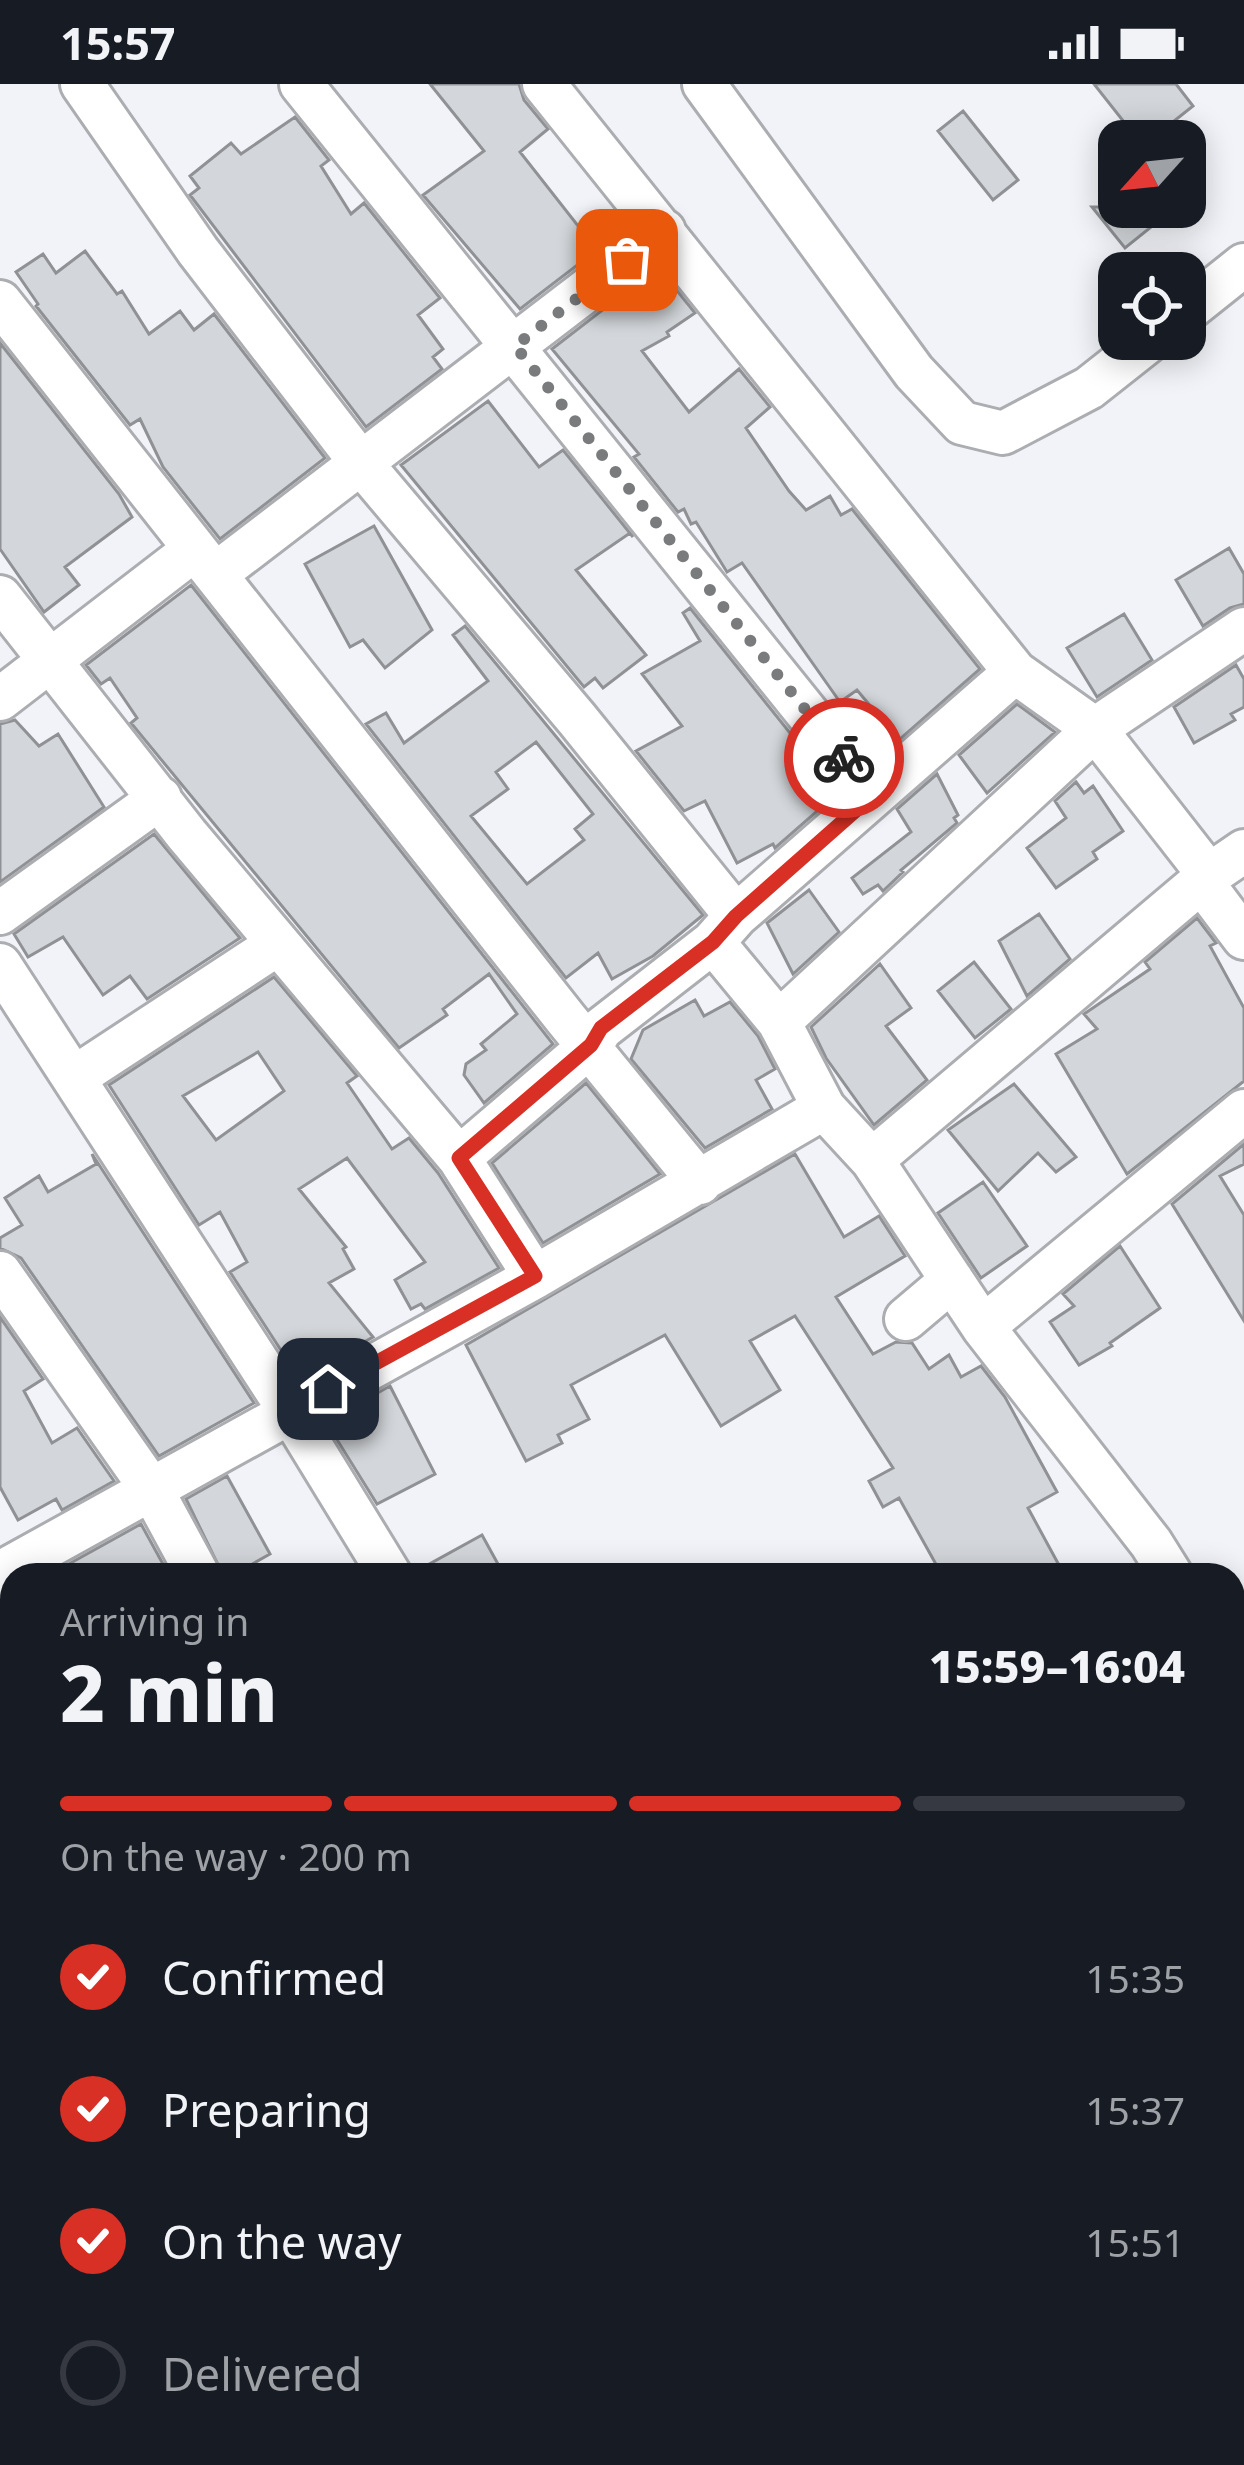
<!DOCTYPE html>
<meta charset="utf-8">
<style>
:root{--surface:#171b24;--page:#242831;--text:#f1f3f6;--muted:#9ea1a6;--line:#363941;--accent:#d93025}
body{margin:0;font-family:"Noto Sans",sans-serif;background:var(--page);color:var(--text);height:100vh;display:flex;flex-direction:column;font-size:45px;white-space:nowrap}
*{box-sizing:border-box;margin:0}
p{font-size:39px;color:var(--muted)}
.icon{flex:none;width:66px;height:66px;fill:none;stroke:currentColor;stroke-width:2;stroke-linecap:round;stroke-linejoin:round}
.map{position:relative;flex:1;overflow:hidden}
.sheet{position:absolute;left:0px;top:1479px;width:1245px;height:903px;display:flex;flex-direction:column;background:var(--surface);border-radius:36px 36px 0 0;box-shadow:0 6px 30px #0003}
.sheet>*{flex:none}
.needle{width:78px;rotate:243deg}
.controls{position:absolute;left:1098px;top:36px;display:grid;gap:24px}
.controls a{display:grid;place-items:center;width:108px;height:108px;border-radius:24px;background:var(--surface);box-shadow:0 6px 30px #0003;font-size:60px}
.pin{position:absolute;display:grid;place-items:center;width:102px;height:102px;color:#fff;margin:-51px;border-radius:24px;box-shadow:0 6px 18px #0006}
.courier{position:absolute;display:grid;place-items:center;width:120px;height:120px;margin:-60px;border:9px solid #d93025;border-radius:50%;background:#fff;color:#222;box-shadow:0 3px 15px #0007}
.head em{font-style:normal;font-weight:800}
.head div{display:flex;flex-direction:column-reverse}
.head{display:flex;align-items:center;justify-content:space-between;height:204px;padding:0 60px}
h1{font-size:78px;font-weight:800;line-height:90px}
.bar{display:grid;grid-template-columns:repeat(4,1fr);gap:18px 12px;align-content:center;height:144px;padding:0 60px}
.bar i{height:15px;border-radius:9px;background:var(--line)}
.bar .active{background:var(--accent)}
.bar p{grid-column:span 4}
ol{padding:0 60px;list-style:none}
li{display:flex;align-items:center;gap:36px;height:132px}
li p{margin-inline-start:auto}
li .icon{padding:12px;border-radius:50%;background:var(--accent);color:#fff;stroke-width:4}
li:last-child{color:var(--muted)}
li i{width:66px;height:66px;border:6px solid var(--line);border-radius:50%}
.status{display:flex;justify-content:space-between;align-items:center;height:84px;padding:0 60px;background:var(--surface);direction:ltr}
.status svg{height:33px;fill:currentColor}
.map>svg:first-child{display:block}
.building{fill:#d3d6da;stroke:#8f9195;stroke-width:3;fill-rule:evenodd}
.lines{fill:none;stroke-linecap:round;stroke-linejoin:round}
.minor-casing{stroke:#abadb1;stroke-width:48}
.major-casing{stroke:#abadb1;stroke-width:60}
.minor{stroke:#fff;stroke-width:42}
.major{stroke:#fff;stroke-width:54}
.done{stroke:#797b7d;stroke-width:12;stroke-dasharray:0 21.6}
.route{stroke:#d93025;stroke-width:15}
</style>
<div class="status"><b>15:57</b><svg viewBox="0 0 49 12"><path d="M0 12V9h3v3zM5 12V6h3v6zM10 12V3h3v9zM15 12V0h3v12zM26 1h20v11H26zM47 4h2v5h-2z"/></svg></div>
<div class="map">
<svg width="1244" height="2381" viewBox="0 0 1244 2381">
<rect width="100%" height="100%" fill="#f1f3f8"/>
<!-- building -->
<path class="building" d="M430,0h89l5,16 24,29 -28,23 77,98 -77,59 -97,-114 61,-44z
M1094,0h82l17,22 -44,35h-10z
M963,27l55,69 -25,20 -55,-69z
M295,33l34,43 -8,6 30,48 13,-11 76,95 -22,17 25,34 -10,8 9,12 -76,58 -176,-232 9,-7 -9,-12 41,-33 10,11z
M1092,123h84l-51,41z
M85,167l32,43 5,-3 27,43 31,-23 14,19 20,-16 111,144 -105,81 -57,-72 -23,-48 -10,6 -94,-119 2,-2 -22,-32 27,-18 13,19z
M658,183l37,46 -28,19 2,4 -27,15 47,61 50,-43 31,38 -24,21 43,63 17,19 24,-14 11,19 11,-6 128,160 -81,71 -42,-50 -17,12 -98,-139 -15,9 -31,-50 -5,2 -7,-15 -6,3 -44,-55 5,-3 -87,-105z
M0,259l119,151 13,23 -67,50 14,18 -35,27 -44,-63z
M488,317l51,66 24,-17 70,87 -3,-4 -54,37 70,85 -43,33 -8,-10 -11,9 -183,-222z
M374,442l58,104 -47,38 -22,-28 -13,7 -45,-83z
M1229,464l15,26v30l-14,4 -27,18 -27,-46z
M191,501l362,459 -69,59 -20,-28 2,-11 20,-14 -5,-6 36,-30 -28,-40 -46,35 4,6 -48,33 -268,-325 6,-5 -27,-40 -9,6 -15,-19z
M690,524l148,185 -63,55 -2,-4 -36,19 -32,-62 -21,10 -48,-60 46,-25 -40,-52 58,-33 -17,-28z
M1124,530l28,46 -55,37 -30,-49z
M465,542l238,289 -50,41 -41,23 -14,-26 -32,25 -200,-254 20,-11 18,30 84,-62 -35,-46zM536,658l57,72 -18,15 9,11 -57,44 -56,-68 37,-27 -12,-17z
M1236,581l8,14v28l-13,7 4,6 -41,23 -20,-36z
M1017,620l38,28 -68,61 -28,-38z
M15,636l24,26 19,-12 46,73 -104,75v-158z
M937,690l21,41 -4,3 3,5 -56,47 2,2 -20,19 -5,-6 -15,9 -11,-16 59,-46 -14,-23z
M1076,698l8,11 9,-7 30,45 -30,21 4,7 -41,29 -29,-40 39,-30 -11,-17z
M154,750l86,104 -93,61 -17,-23 -27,19 -40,-58 -35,20 -14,-23z
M809,806l30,42 -46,42 -26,-51z
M1039,830l31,45 -43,37 -28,-55z
M1197,834l19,25 -6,3 34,62v73l-117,93 -71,-120 41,-25 -13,-15 66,-45 -5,-7z
M974,878l37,47 -36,29 -37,-47z
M880,880l31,44 -25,18 41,54 -53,45 -48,-67 -15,-31z
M274,893l83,99 -10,7 45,66 17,-11 29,35 61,95 -74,41 -4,-5 -10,5 -16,-29 30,-18 -78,-104 -48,31 47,58 -3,2 11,20 -25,14 44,54 -74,41 -69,-106 17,-10 -27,-50 -21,13 -90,-140zM258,968l26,39 -68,49 -33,-44z
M695,916l9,16 26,-14 28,34 17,33 -19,11 16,29 -67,39 -74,-89 12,-29z
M586,999l74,91 -117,69 -51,-80z
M1014,1000l62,73 -20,15 -18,-19 -40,38 -50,-61z
M1244,1060v20l-24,12 24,39v106l-72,-117z
M92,1070l162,249 -95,53 -138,-198 -21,-10v-10l22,-13 -17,-27 34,-22 9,16 48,-28z
M795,1070l49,83 35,-21 26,40 -69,41 37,57 23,-12 16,1 17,26 20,-14 12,22 20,-11 24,31 52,95 -29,16 32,59 -14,8h-104l-43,-77 -16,9 -14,-26 24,-13 -98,-152 -45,25 30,49 -59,36 -56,-91 -94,50 18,34 -31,16 4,8 -36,18 -60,-116z
M983,1098l44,64 -46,32 -43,-65z
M1120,1162l40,62 -50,35 2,3 -33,19 -29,-43 24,-16 -11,-12z
M0,1233l43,62 -19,12 28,52 25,-15 37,53 -52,29 -6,-11 -38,21 -18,-33z
M390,1302l45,88 -58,30 -51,-82z
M227,1392l43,78 -37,21h-10l-37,-76z
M141,1440l28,51h-120z
M482,1451l22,40h-89v-3z"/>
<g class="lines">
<!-- minor casing -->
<g class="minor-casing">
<path id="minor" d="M82,0l116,167 163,212 216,256 159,197
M301,0l572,711
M544,0l471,588 80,57 114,146
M704,0l210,288 48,51 41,10 86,-45 62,-49
M0,218l566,717 134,164
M1185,228l59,-47
M217,489l447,-342
M0,513l187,238 272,323 76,119
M0,615l195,-150
M1201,797l43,57
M0,829l160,-115
M713,858l66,80 45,86 48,52 111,167 168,216 20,32
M0,881l289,445 101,165
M779,938l316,-293 149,-100
M75,993l203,-133
M459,1074l132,-113 10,-16 112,-87 23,-26 279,-244
M872,1076l337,-285 35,-24
M0,1189l152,217 46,85
M906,1235l46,-39
M983,1243l261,-216
M0,1489l535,-296 289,-169
M1233,1596l11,18
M1233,1958l11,24
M1233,2285l11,11
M47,2370l5,11
M231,2370l7,11
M377,2370l7,11
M631,2370l7,11
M855,2370l7,11
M1212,2370l27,11
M1063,2381l17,-11"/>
</g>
<!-- major casing -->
<g class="major-casing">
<path id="major" d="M1233,1860l11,-4
M0,2270l12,-5"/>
</g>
<!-- minor -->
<use href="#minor" class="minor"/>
<!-- major -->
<use href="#major" class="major"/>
</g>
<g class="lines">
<!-- done -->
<path class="done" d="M627,176l-112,86 329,412"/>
<!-- route -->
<path class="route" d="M328,1305l207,-113 -76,-118 132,-113 10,-17 112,-86 23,-26 137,-121 -29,-37"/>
</g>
</svg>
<div class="controls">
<a><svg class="needle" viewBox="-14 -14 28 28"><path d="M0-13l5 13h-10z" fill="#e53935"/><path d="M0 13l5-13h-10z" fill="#9ea1a6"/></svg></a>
<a><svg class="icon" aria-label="locate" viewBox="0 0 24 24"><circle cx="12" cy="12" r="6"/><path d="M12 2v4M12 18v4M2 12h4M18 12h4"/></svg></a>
</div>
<div class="pin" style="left:627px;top:176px;background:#ea580c"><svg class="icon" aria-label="bag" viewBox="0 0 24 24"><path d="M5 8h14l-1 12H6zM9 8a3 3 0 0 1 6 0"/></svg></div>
<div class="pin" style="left:328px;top:1305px;background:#1f2937"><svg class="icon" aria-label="home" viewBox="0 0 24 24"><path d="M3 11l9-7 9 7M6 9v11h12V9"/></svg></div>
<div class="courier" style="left:844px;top:674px"><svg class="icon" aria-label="bike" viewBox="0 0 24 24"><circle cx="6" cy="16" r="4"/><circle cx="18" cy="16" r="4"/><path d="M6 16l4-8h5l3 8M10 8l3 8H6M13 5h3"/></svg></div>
<section class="sheet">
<div class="head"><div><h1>2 min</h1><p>Arriving in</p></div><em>15:59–16:04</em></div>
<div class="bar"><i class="active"></i><i class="active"></i><i class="active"></i><i></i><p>On the way · 200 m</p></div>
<ol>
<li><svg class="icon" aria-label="check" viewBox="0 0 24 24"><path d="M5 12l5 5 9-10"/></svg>Confirmed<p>15:35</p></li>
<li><svg class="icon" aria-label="check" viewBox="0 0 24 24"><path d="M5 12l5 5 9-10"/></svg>Preparing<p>15:37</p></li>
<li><svg class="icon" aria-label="check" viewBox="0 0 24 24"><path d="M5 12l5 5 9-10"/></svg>On the way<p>15:51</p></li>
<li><i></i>Delivered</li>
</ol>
</section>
</div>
